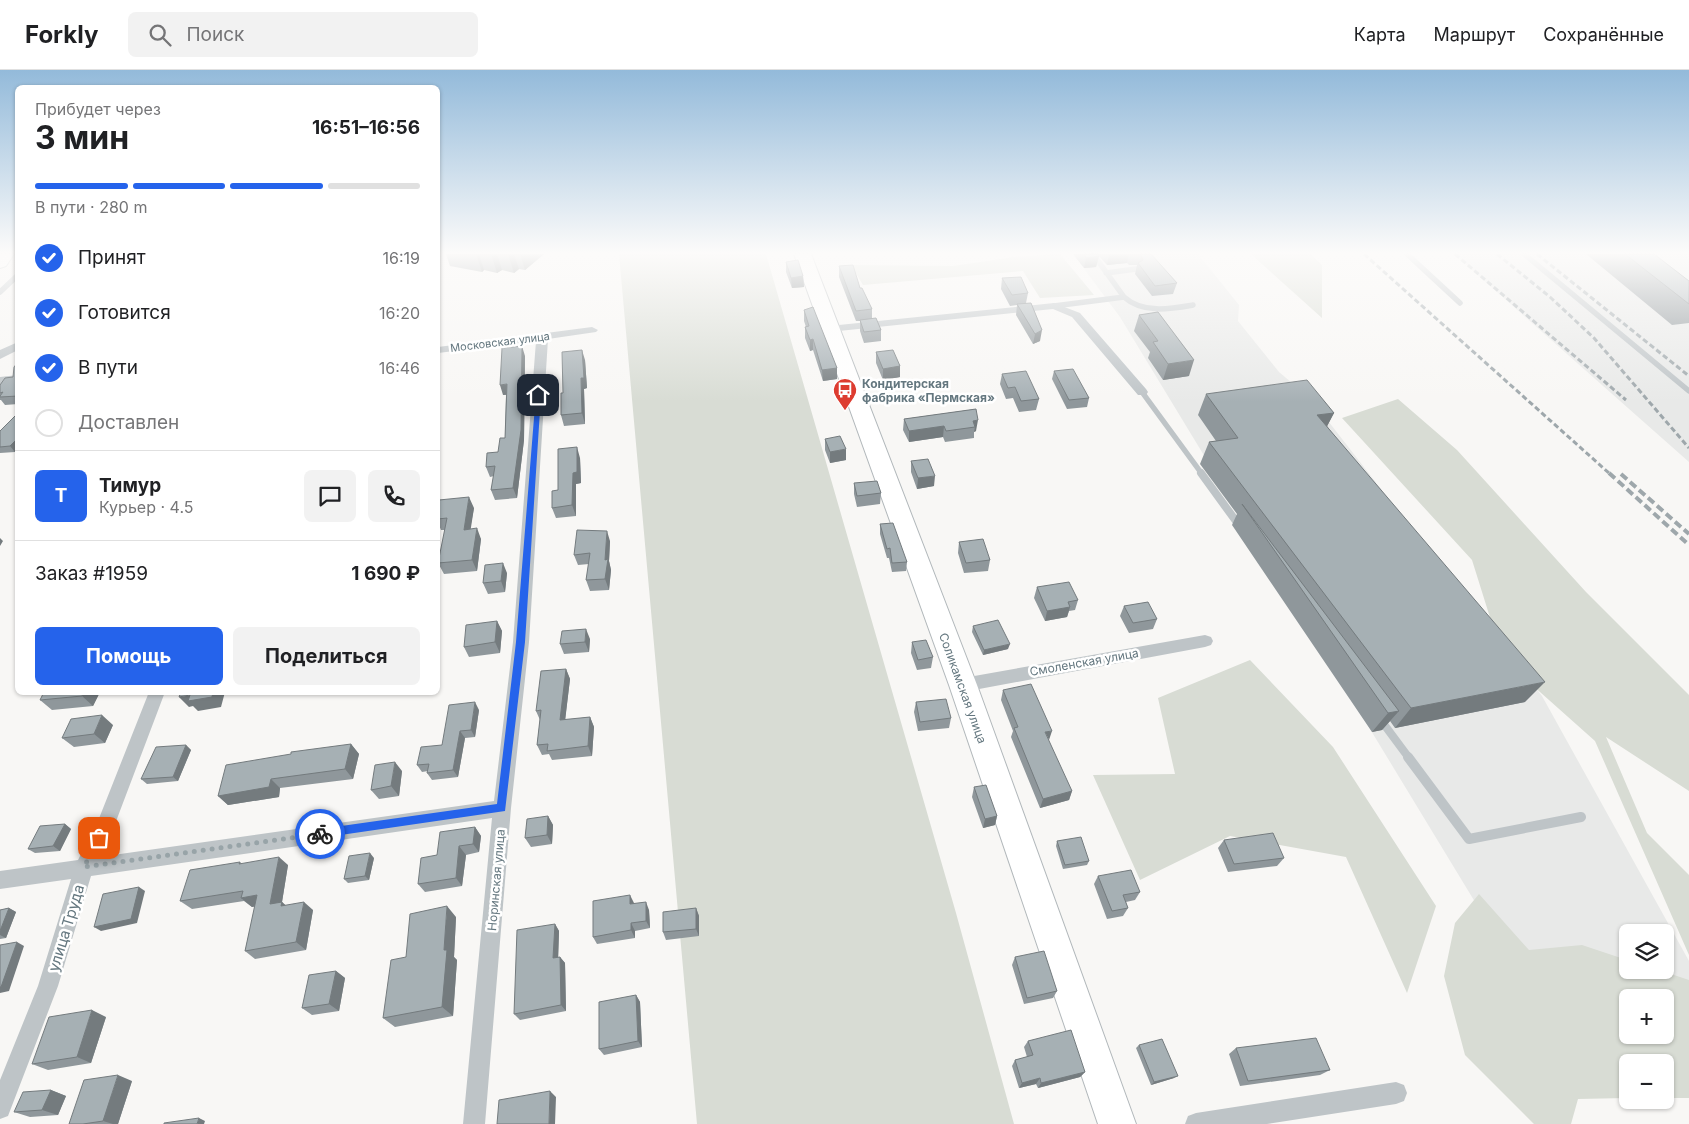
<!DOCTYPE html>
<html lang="ru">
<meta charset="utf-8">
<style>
:root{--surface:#fff;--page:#f2f2f2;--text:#202124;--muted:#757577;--line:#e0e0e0;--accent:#2563eb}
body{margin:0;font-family:Inter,sans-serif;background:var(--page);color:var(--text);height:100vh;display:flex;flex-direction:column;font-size:19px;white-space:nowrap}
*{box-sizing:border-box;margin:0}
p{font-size:16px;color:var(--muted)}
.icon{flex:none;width:28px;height:28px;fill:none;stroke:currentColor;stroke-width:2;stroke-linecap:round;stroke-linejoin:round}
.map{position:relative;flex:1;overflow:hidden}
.panel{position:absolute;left:15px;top:15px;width:425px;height:610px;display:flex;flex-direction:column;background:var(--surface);border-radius:8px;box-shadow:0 1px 4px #0004}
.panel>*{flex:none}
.fabs{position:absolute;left:1619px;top:854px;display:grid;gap:10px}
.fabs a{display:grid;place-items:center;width:55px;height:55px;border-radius:8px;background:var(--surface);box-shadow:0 1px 4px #0004;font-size:25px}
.pin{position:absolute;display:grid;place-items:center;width:42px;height:42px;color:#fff;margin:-21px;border-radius:10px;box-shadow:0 2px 8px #0006}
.courier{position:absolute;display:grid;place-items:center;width:50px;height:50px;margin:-25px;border:4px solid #2563eb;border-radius:50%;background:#fff;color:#222;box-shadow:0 1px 6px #0007}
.headline em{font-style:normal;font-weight:700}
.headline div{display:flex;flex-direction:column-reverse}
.headline{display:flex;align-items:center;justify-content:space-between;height:85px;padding:0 20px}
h1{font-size:32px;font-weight:700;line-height:38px}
.bar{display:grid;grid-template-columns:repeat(4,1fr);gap:8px 5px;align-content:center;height:60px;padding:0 20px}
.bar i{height:6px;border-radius:4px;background:var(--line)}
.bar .selected{background:var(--accent)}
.bar p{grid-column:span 4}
.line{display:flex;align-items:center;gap:12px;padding:0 20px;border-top:1px solid var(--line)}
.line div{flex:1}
.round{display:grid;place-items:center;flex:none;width:52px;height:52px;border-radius:8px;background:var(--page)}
ol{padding:0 20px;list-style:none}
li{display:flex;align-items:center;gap:15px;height:55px}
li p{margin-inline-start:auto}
li .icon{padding:5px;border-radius:50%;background:var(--accent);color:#fff;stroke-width:4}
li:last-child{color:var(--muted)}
li i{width:28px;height:28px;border:2px solid var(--line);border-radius:50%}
.button{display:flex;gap:10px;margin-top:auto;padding:10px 20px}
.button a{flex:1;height:58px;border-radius:8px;background:var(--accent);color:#fff;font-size:20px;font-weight:700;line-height:58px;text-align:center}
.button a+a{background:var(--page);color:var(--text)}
header{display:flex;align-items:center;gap:30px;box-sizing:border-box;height:70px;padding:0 25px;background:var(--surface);border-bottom:1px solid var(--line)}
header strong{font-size:24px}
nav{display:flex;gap:28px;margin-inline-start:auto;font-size:18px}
.search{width:350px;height:45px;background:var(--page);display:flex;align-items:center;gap:12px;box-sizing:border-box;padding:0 18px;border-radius:8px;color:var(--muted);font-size:19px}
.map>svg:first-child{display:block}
.built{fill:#e8e9e8;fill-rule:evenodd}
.green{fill:#d8dcd4;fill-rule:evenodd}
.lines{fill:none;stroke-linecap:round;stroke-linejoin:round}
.secondary-casing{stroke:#b1b8bb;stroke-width:2}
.primary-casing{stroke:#b2b8bb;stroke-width:2}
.lane-far2{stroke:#bec4c7;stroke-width:5.5}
.lane-far1{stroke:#bec4c7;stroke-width:8}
.lane{stroke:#bec4c7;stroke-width:10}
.street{fill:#bec4c7;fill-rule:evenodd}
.secondary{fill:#fff;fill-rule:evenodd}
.primary{fill:#fff;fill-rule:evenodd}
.rail-far1{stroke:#9ea7ab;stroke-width:3;stroke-dasharray:5.5 3;stroke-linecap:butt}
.rail{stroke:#9ea7ab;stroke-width:4;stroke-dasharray:8 4;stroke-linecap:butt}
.wall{fill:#8f979b}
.shaded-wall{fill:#747b7e}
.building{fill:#a6b0b4;stroke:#747b7e}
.route{fill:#2563eb}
.done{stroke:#98a4a8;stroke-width:5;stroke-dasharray:0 9}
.labels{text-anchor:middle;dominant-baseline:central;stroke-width:5;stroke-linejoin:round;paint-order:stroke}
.far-street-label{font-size:11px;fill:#64777f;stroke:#fff}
.poi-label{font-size:12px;font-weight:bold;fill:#64777f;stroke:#fff;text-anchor:start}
.street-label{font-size:12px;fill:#64777f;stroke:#fff}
.near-street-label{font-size:15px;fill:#64777f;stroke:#fff}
</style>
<header>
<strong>Forkly</strong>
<div class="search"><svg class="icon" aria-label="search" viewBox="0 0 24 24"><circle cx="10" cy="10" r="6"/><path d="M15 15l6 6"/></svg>Поиск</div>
<nav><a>Карта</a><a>Маршрут</a><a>Сохранённые</a></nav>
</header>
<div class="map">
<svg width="1689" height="1054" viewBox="0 0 1689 1054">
<rect width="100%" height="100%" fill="#f8f7f5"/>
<!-- built -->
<path class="built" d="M1073,184h125l41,51 -1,16 41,51 32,27 231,297 147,265v24l-157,11 -412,-679zM1628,862h37v38h-37z
M1454,184h235v208z"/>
<!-- green -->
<path class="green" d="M619,184h147l190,659 58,211h-317z
M1060,184l34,41 -54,3 -17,-27 -160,14 -12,-20 102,1 61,-9z
M1251,184h59l12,11v53z
M1398,329l59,51 129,142 103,103v96l-83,-54 41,96 42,42v80l-94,-214 -92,-82 -31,-99 -130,-142z
M1250,590l83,87 103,159 -29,87 -61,-136 -116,-21 -90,44 -47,-105 82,-1 -17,-76z
M1479,824l50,56 53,-5 45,15 1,10h31l30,10v118h-24v-36h-37l-1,36 -49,1 -7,25h-37l-69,-69 -21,-79 11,-53zM1628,928h37v37h-37z"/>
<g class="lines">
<!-- secondary casing -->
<g class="secondary-casing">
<path id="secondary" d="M0,184h14l-8,12 -6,2z"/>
</g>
<!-- primary casing -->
<g class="primary-casing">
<path id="primary" d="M794,184h17l166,431 159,439h-38l-149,-439z"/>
</g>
<!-- lane-far2 -->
<path class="lane-far2" d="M1407,184l53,49
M1524,184l165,137
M1106,203l30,-4
M0,222l18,-17
M1124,227c19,17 46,12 69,8
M1054,236l70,-9 -31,-43
M1142,322l60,82"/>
<!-- lane-far1 -->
<path class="lane-far1" d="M1201,403l40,55
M1380,649l29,39"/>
<!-- lane -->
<path class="lane" d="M1408,687l61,82 112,-22"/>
<!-- street -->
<path class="street" d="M1054,233l26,10 66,76 2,3 -2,3h-8l-66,-78 -19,-8 -224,23 -6,-3 6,-3z
M592,257l6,3 -2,2 -48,7 -19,303 -18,166 -26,316h-22l29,-306 -401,58 -33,110 -50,130 -8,3v-39l38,-94 33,-107 -71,10v-18l78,-11 20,-39 51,-129h16l-50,132 -16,33 395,-56 19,-159 23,-301 -98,12v-6z
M18,272v8l-18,9v-9z
M18,305v8l-18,2v-8z
M1205,565l6,2 2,4 -2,4 -6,2 -242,45 -6,-2 -2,-5 2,-5 6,-2z
M1396,1012l8,3 3,8 -3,8 -8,3 -129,20h-82l3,-8 8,-3z"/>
<!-- secondary -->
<use href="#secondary" class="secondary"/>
<!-- primary -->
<use href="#primary" class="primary"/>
<!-- rail-far1 -->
<path class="rail-far1" d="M1364,184l246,220
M1455,184l171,146
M1497,184l53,43 44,41 95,110
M1537,184l152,122"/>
<!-- rail -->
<path class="rail" d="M1609,403l80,72
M1621,404l68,60"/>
</g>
<!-- wall -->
<path class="wall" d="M446,184h98l-19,16 -6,-1 -5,4 -12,-3 -5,3 -13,-3 -2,2 -32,-6z
M1073,184h78l26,29 -4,11 -21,2 -17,-22 2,-9h-8l-2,-2 -20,2 -9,-10 1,1 -3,11 -12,1z
M1586,184h68l35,27v42l-17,2z
M786,192l17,14 1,11 -12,1 -6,-16z
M839,196l21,22 12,21v10l9,11v11l-17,2 -4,-12v-10h-4l-17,-44z
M1002,208l26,15 -2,10 14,38 -7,3 -17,-29 1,-10 -7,1 -9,-17z
M804,240l33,58v11l-14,2 -10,-31 -3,1 -5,-13v-11h1l-2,-6z
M1139,245l50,61 -26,4 -15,-22 2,-6 -16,-21z
M876,282l24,14v11l-17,3 -7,-17z
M525,286l-1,84 -7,58 -22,2 -4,-10 3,-14 -4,1 -4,-10 12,-15 7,-14 1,-43h-3z
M585,290l2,28 -3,1 1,35 -21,2 -3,-11 2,-22z
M18,292v42l-13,1 -4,-5h-1v-15l13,-8z
M1054,301l35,27 -2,9 -20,2 -15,-30z
M1002,304l37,25 -3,11 -17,2 -6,-14 -7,1 -6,-15z
M1206,324l128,19 -7,13 198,276 -130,26 -5,-7 -8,9 -10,2 -140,-207 5,-11 -37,-50 9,-22 7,-1 -18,-26z
M976,339v22l-2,1v6l-29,4 -2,-5 -34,5 -6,-12 1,-11z
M18,343v36l-3,3 -15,1v-22z
M825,369l21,21 -16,3 -5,-13z
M580,388l1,25 -5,1v32l-20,2 -4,-10 6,-18z
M911,391l23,25 -17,3 -6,-17z
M854,413l27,10 -1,11 -23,3 -3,-13z
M474,438l-4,21 11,10 -4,32 -33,3 -6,-11 7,-33h-4l-3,-7v-13z
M880,454l27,38 -1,9 -14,1 -3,-14h-2l-7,-24z
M610,471l-1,20 2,9 -2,20 -19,1 -4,-11 3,-16 -11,1 -4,-10z
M959,472l31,18 -2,11 -24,2 -6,-20z
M507,503l-2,19 -17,2 -5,-11z
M1037,517l41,13 -3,10 -6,1 -2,6 -22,4 -11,-23z
M1124,536l33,13 -4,10 -24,4 -9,-17z
M497,551l5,10 -2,22 -31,4 -5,-10z
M973,556l35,23 -25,6 -11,-23z
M590,569l-1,13 -25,2 -4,-10z
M912,572l21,15 -2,11 -14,2 -6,-17z
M566,599l4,10 -5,41 25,-3 4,10 -2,29 -40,4 -3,-6 -7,1 -5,-10 3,-25 -4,-9z
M1003,620l69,101 -3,9 -29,8 -29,-71 2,-6 -12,-31z
M100,622l-7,14 -41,4 -12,-10z
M916,632l35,16 -2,10 -31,3 -4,-19z
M479,640l-4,27 -10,1 -7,39 -26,3 -5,-7 1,-2 -6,1 -5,-7 25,-20z
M113,655l-8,18 -31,4 -12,-9z
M351,674l8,10 -6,25 -73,9 -1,9 -51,8 -10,-9z
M186,675l5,5 -13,31 -31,3 -6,-5z
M402,701l-3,25 -20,3 -8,-9z
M974,717l23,29 -2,9 -12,3 -11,-31z
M548,746l5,9 -1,19 -21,3 -6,-9z
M65,754l6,5 -11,22 -25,2 -7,-4z
M475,757l6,9 -2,16 -13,3 -4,31 -37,6 -7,-8 19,-29z
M1224,770l60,18 -7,8 -49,6 -10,-24z
M1057,771l32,20 -2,4 -24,4 -7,-23z
M374,788l-5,22 -21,3 -4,-4z
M240,792l2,2 46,1 -6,37 3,3 28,5 -7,40 -51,9 -10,-8 10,-45 -3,1 -8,-6 -52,8 -12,-8z
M1098,806l42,16 -5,8 -9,2 2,6 -5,8 -16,3 -13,-35z
M634,834l15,6 1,18 -15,3v7l-38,6 -4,-7z
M9,838l7,4 -10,26 -6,1v-29z
M696,838l3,8v20l-33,4 -3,-8z
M456,847l-2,40 3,3 -4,56 -58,11 -12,-9 23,-61z
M555,854l4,7 -1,26h2l5,6 1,48 -46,9 -6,-6z
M1015,887l42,34 -4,7 -29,6 -12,-39z
M336,901l9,7 -6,33 -27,4 -10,-7z
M636,925l4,7 2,45 -38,8 -5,-6z
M106,947l-15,46 -43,7 -16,-6z
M1028,971l57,31 -5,5 -42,11 -2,-4 -17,4 -7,-22 3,-6 12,-3 -3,-10z
M1139,975l35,33 -23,7 -15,-37z
M1236,978l94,22 -10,5 -80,11 -11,-32z
M132,1011l-14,43h-49z
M51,1020l15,6 -8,19 -28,2 -16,-5z"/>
<!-- shaded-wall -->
<path class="shaded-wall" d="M476,184h3l5,16 -2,2z
M491,184h6l5,16 -5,3z
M508,184h6l5,15 -5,4z
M520,184h24l-19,16z
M1112,184h17l-2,9 -20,2 2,-10z
M1099,186l-3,11 -12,1 2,-10z
M803,206l1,11 -12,1 -1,-10z
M1042,260l-2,11 -7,3 2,-10z
M813,269v11l-3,1v-11z
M522,276l3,10 -1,84 -7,58 -4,-10z
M582,280l3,10 2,28 -3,1 1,35 -3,-11 -1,-35z
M1194,290l-5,16 -26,4 5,-16z
M900,296v11l-17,3v-11z
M837,298v11l-14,2 -1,-11z
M507,314l3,10 -7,1 -3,-10z
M1334,343l-11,21 -6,-19z
M978,350l-2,11 -2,1 1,-5 -2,-6z
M944,356l-1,11 -34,5v-11z
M18,368v11l-3,3 -5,-6z
M577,377l3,11 1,25 -5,1v32l-4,-11 1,-32z
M846,379v11l-16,3v-11z
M935,406l-1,10 -17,3 1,-11z
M469,427l5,11 -5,32 -5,-10z
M477,458l4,11 -4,32 -5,-11z
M607,461l3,10 -1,20 2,9 -2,20 -4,-11v-19z
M0,468l3,3 -3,5z
M503,493l4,10 -2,19 -4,-11z
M1070,537l-3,10 -22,4 2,-10z
M497,551l5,10 -2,22 -5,-11z
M586,559l4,10 -1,13 -4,-10z
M1010,574l-2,5 -25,6 1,-5z
M566,599l4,10 -6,51 -4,-10z
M1545,612l-20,20 -130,26 16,-20z
M84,622h16l-7,14 -11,-10z
M213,622h12l-4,15 -23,4 -5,-5 -4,1 -10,-10z
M475,632l4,8 -4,27 -4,-7z
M1399,641l-17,19 -10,2 16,-19z
M102,645l11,10 -8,18 -11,-9z
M590,647l4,10 -2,29 -4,-10z
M460,661l5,7 -7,39 -5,-7z
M1052,661l-3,9 -4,-8z
M351,674l8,10 -6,25 -8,-10z
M186,675l5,5 -13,31 -5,-4z
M395,692l7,9 -3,25 -8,-10z
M271,709l9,9 -1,9 -51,8 -10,-9z
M1072,721l-3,9 -29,8 3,-9z
M548,746l5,9 -1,19 -5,-9z
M997,746l-2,9 -12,3 2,-9z
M65,754l6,5 -11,22 -7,-5z
M475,757l6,9 -2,16 -6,-8z
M459,776l7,9 -4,31 -6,-8z
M370,783l4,5 -5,22 -4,-4z
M279,787l9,8 -6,37 9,8 -21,-6z
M139,817l6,4 -8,32 -36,8 -7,-4z
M257,825l11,9 -16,3 -11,-9z
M630,825l4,8v9l-4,-8z
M304,832l9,8 -7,40 -10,-8z
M646,832l3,8 1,18 -4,-7z
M447,836l9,11 -2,40 3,3 -4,56 -11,-9 2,-57z
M9,838l7,4 -10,26 -6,-3v-4z
M696,838l3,8v20l-3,-7z
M631,853l4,8v7l-4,-8z
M555,854l4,7 -1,33 -5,-6z
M17,872l7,4 -15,45 -9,2v-6z
M560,887l5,6 1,48 -5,-6z
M336,901l9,7 -6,33 -10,-7z
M636,925l4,7 2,45 -4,-6z
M92,940l14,7 -15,46 -14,-6z
M1085,1002l-5,5 -42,11 3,-5z
M118,1005l14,6 -14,43h-5l-10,-3z
M1178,1006l-4,2 -23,7 3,-3z
M1040,1008l-4,6 -17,4 3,-5z
M51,1020l15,6 -8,19 -16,-5z
M550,1021l6,6 -1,27h-6z
M199,1048l6,3 -1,3h-7z"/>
<!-- building -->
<path class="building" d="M1084,184h14l1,2 -13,2z
M1140,184h11l26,29 -22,3 -17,-23 5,-3z
M1625,184h29l35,27v23z
M798,190l5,16 -12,2 -5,-16z
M853,195l7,23h2l10,21 -16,2 -17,-45z
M1021,207l7,16 -16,2 -10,-17z
M1031,233l11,27 -7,4 -18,-30z
M813,237l24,61 -15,2 -9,-31 -3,1 -5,-13 4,-1 -5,-16z
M1158,242l36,48 -26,4 -15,-22 5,-1 -19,-26z
M876,248l5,12 -17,2 -4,-12z
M522,276l-1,84 -8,58 -22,2 4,-24 -9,1 1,-14 11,-1 2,-14h5l2,-54 -7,1 2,-37z
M582,280l2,28h-3l1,35 -21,2v-22h2l-1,-41z
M893,280l7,16 -17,3 -7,-17z
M18,292v34l-18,1v-1l3,-4 -3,1v-8l5,-7 8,-1 1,-10z
M1073,299l16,29 -20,2 -15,-29z
M1026,301l13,28 -18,2 -6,-14 -7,1 -6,-14z
M1307,310l27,33 -17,2 228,267 -134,26 -202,-266 29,-4 -32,-44z
M976,339l2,11 -5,1 2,6 -29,4 -2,-5 -35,5 -5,-12z
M18,343v25l-8,8 -10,1v-16z
M840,366l6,13 -16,3 -5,-13z
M577,377v25l-4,1 -1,32 -20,3v-17l6,-1v-41z
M928,389l7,17 -17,2 -7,-17z
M877,411l4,12 -24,3 -3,-13z
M469,427l-5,33 13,-2 -5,32 -34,3 9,-45 -9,1v-9l1,-10z
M1242,434l157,207 -11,2z
M893,453l14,39 -15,1 -2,-15 -3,1 -7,-25z
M577,460l30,1 -2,29 3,-1 -3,20 -19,1 4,-27 -16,2z
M983,469l7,21 -24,3 -7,-21z
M503,493l-2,18 -18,2 2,-18z
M1069,512l9,18 -10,2 2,5 -23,4 -10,-24z
M1148,532l9,17 -24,4 -9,-17z
M998,550l12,24 -26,6 -11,-24z
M497,551l-2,21 -31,5 2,-22z
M586,559l-1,13 -25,2 2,-13z
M926,570l7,17 -15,3 -6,-18z
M566,599l-6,51 30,-3 -2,29 -41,5 1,-7 -11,1 4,-35 -5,1 5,-40z
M1031,614l21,47 -7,1 27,59 -29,8 -29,-71 4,-1 -15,-37z
M44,622h40l-2,4 -42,4z
M181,622h32l-1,5 -24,4 2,-6 -11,2z
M946,629l5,19 -31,4 -4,-20z
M475,632l-4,28 -11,1 -7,39 -26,3 2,-9 -12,1 4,-18 21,-2 7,-40z
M102,645l-8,19 -32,4 9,-19z
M351,674l-6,25 -74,10 -2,8 -51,9 8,-31 65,-11v-2z
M186,675l-13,32 -32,2 15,-32z
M395,692l-4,24 -20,4 4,-25z
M986,715l11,31 -12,3 -11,-32z
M548,746l-1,19 -22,3 2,-19z
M65,754l-12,22 -25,3 12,-23z
M475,757l-2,17 -14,2 -3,32 -38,6 3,-26 16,-3 3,-23z
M1273,763l11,25 -50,6 -10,-24z
M1081,767l8,24 -24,4 -8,-24z
M370,783l-5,23 -21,3 5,-23z
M279,787l-9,47 12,-2 -1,4 23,-4 -8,40 -51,9 12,-56 -16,3 2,-7 -63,10 10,-31 50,-8 -1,2z
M1131,800l9,22 -17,3 5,13 -16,3 -14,-35z
M139,817l-8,32 -37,8 9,-33z
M630,825v9l16,-2v19l-15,2v7l-38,7v-36z
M447,836l-3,44h3l-5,57 -59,11 8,-58 15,-3 4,-43z
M9,838l-9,23v-21z
M696,838v21l-33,3v-20z
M555,854l-2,34 7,-1 1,48 -47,9 3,-84z
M17,872l-16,45h-1v-42z
M1044,881l13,40 -30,7 -12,-41z
M336,901l-7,33 -27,4 7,-33z
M636,925l2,46 -39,8v-47z
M92,940l-15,47 -45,7 17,-47z
M1071,960l14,42 -44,11 -1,-5 -18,5 -7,-23 18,-5 -5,-14z
M1316,968l14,32 -82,11 -12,-33z
M1162,969l16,37 -24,6 -15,-37z
M118,1005l-15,46 -20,3h-14l15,-44z
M51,1020l-9,20 -28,2 9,-20z
M550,1021l-1,33h-52l2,-24z
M199,1048l-2,6h-33v-1z"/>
<!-- sky -->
<linearGradient id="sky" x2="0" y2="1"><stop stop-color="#93bada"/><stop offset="0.55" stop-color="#fcfbfa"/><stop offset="1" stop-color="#fcfbfa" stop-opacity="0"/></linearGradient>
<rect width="1689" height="332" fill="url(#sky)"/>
<!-- route -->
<path class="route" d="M536,323l5,2 -16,247 -20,169 -185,27 -3,-1v-7l3,-1 177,-25 19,-162z"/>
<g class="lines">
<!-- done -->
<path class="done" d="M99,768l-15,29 236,-33"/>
</g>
<!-- icons -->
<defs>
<g id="bus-pin" transform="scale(1.25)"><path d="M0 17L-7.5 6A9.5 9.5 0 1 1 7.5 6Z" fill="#dd3c30" stroke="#fff"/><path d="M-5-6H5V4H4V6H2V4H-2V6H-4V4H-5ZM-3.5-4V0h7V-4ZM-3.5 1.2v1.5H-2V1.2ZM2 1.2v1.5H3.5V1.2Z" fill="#fff"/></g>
</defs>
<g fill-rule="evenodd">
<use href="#bus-pin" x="845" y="320"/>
</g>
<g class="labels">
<!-- far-street labels -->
<g class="far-street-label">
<text transform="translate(500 272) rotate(-7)">Московская улица</text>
</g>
<!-- poi labels -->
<g class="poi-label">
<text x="862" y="313">Кондитерская<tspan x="862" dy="14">фабрика «Пермская»</tspan></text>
</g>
<!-- street labels -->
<g class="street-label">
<text transform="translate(1084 592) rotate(-10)">Смоленская улица</text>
<text transform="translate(963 618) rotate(70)">Соликамская улица</text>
<text transform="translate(496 810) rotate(-85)">Норинская улица</text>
</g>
<!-- near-street labels -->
<g class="near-street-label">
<text transform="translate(66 858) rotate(-73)">улица Труда</text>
</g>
</g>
</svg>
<div class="fabs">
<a><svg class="icon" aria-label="layers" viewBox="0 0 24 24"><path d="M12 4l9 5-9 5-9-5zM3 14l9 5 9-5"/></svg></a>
<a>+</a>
<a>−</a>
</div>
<div class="pin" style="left:99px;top:768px;background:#ea580c"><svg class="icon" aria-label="bag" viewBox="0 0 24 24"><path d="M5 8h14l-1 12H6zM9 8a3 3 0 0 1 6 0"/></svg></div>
<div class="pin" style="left:538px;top:325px;background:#1f2937"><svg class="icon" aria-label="home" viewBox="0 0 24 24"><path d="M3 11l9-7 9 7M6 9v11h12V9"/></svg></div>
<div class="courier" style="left:320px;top:764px"><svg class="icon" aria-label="bike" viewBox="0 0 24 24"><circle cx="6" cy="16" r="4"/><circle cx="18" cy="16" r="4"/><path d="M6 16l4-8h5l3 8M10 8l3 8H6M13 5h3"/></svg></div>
<section class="panel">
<div class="headline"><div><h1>3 мин</h1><p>Прибудет через</p></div><em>16:51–16:56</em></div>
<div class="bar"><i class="selected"></i><i class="selected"></i><i class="selected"></i><i></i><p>В пути · 280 m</p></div>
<ol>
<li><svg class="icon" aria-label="check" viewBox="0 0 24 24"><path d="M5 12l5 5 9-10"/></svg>Принят<p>16:19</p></li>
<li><svg class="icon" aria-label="check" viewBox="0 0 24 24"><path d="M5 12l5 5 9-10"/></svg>Готовится<p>16:20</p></li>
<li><svg class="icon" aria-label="check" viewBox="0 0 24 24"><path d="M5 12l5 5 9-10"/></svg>В пути<p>16:46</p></li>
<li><i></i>Доставлен</li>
</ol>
<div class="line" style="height:90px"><b class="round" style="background:var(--accent);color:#fff">Т</b><div><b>Тимур</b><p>Курьер · 4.5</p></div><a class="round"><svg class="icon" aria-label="chat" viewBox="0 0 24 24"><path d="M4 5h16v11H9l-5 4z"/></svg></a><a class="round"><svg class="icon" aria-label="phone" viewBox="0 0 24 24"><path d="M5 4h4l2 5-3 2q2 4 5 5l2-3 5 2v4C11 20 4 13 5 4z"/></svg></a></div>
<div class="line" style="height:65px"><div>Заказ #1959</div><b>1 690 ₽</b></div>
<div class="button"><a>Помощь</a><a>Поделиться</a></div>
</section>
</div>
